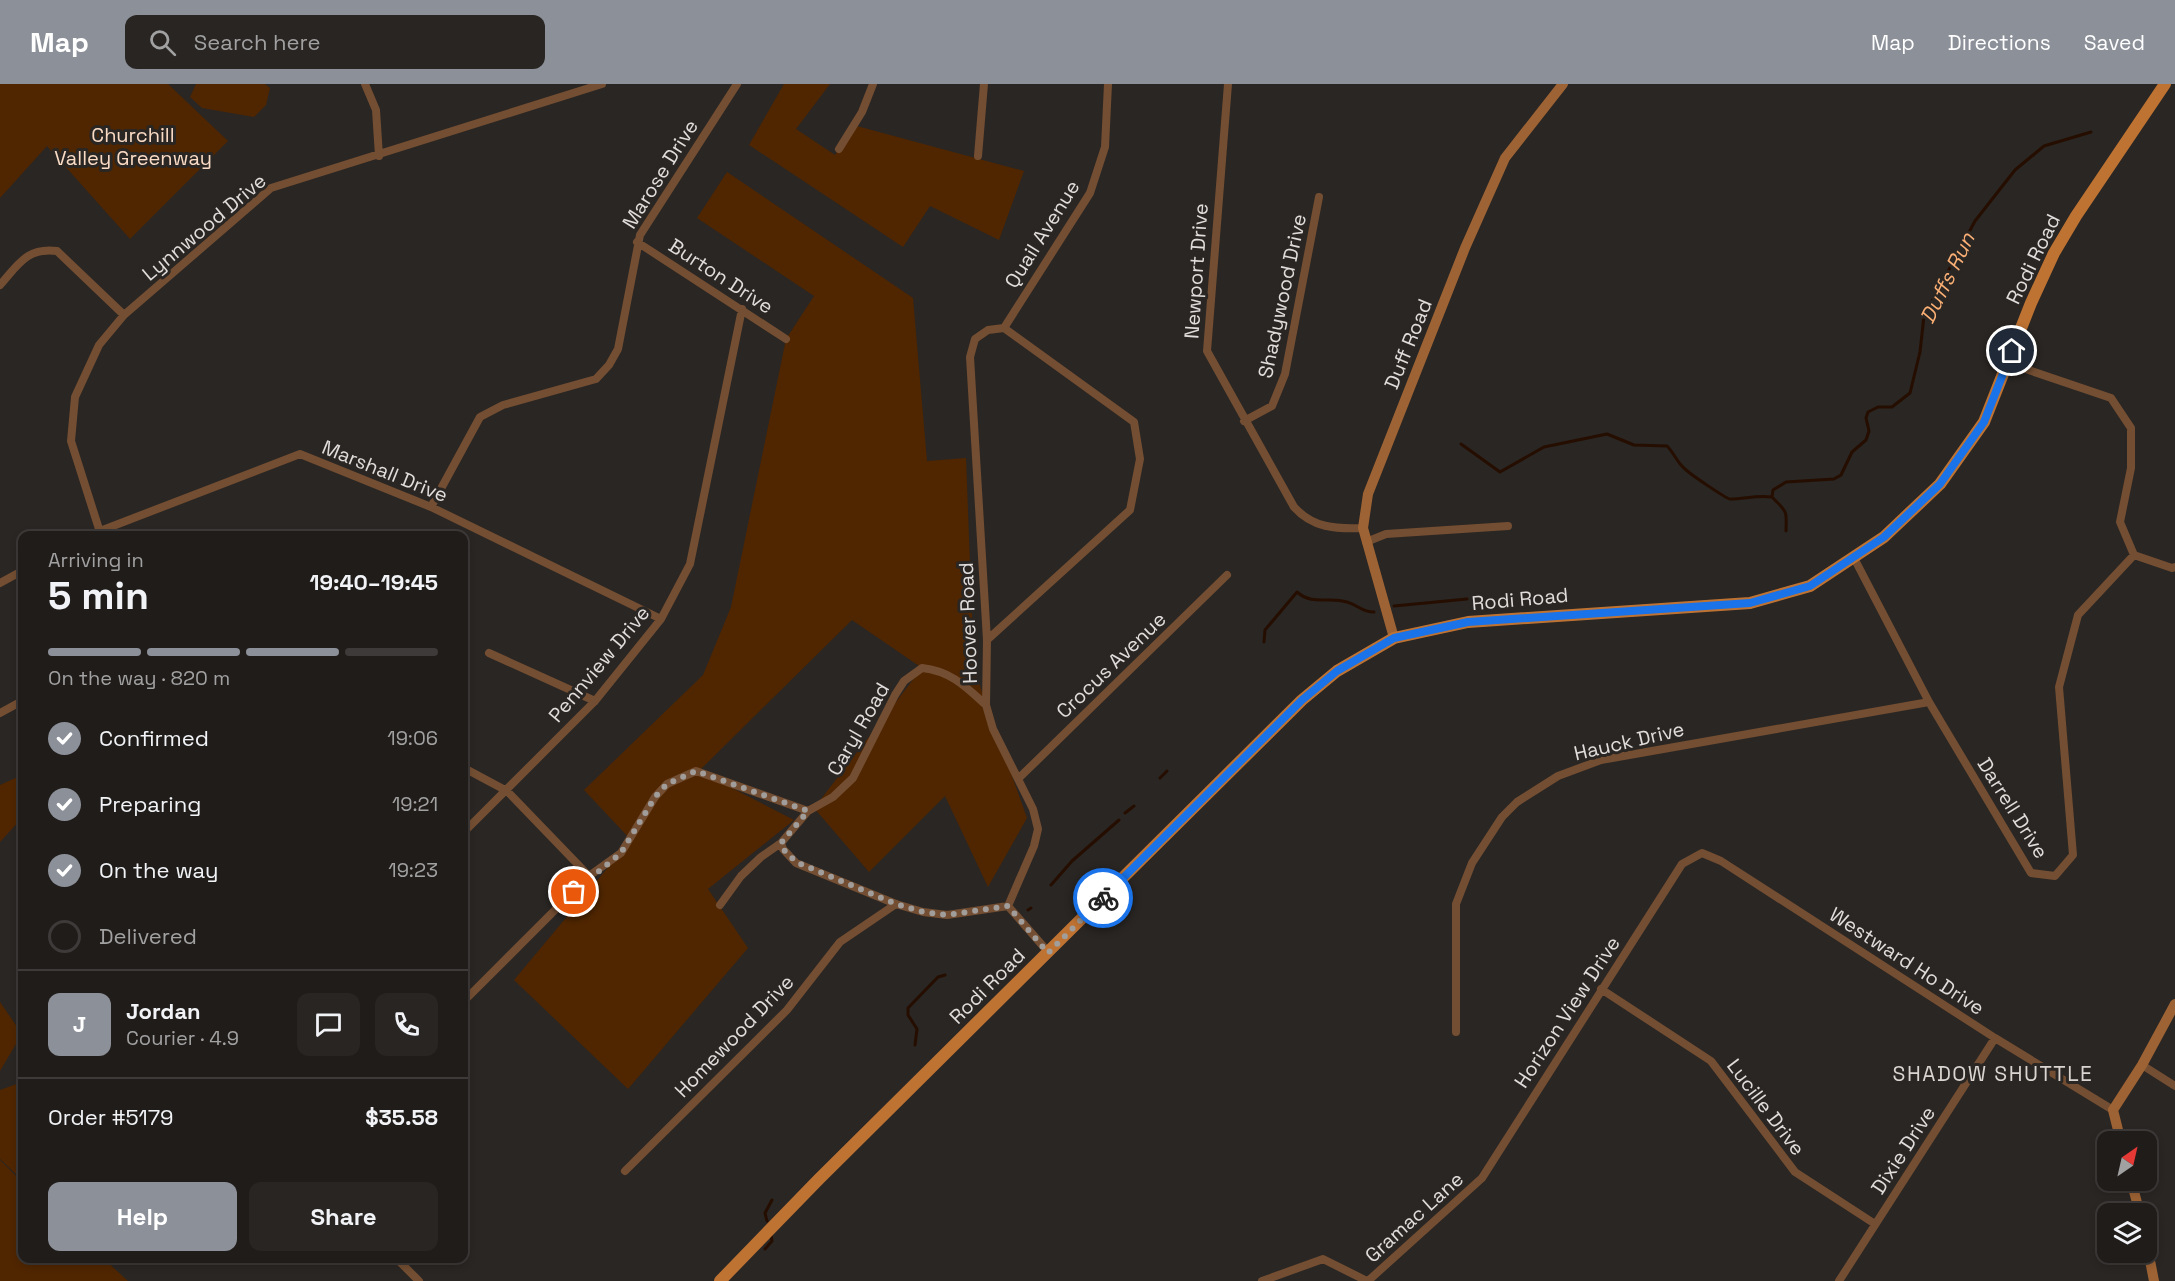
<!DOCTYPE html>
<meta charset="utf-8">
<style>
:root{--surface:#201c1a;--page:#282523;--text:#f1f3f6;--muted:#a2a1a2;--line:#3d3a39;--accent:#8c9099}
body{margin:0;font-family:"Space Grotesk",sans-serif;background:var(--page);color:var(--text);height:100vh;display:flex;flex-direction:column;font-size:22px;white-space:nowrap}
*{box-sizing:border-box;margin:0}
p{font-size:20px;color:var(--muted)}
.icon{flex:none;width:33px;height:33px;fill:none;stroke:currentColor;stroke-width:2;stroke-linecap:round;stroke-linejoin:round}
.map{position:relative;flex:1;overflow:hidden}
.drawer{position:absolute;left:18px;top:447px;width:450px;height:732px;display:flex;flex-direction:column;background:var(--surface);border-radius:12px;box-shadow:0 3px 9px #0003,0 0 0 2px var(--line)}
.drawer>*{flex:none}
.needle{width:39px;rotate:34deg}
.fabs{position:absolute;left:2097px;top:1047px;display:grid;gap:12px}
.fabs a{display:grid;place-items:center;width:60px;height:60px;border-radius:12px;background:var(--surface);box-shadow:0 3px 9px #0003,0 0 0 2px var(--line);font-size:30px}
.pin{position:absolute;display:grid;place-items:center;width:51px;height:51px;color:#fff;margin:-26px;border:3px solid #fff;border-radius:50%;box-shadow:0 2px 6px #0007}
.courier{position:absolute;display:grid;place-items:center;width:60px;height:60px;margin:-30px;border:4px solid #1a73e8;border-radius:50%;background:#fff;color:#222;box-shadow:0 2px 8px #0007}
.summary em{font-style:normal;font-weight:700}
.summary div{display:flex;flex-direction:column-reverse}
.summary{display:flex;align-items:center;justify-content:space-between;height:102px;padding:0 30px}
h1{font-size:39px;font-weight:700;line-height:45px}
.bar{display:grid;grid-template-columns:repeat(4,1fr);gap:9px 6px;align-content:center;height:72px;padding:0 30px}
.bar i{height:8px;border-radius:4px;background:var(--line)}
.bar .selected{background:var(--accent)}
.bar p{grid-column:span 4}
.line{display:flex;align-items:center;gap:15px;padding:0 30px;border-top:2px solid var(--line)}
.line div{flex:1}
.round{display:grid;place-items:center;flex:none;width:63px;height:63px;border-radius:12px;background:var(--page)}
ol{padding:0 30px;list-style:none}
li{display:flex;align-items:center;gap:18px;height:66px}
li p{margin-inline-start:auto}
li .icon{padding:6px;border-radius:50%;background:var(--accent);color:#fff;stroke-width:4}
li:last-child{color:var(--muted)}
li i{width:33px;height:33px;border:3px solid var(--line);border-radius:50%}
.cta{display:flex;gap:12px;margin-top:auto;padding:12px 30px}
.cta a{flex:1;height:69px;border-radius:12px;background:var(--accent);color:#fff;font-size:24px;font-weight:700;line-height:69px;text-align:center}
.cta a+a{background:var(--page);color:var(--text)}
header{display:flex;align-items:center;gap:36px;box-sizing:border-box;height:84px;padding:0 30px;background:var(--accent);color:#fff}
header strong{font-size:28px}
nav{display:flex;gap:33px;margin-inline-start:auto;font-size:21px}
.search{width:420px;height:54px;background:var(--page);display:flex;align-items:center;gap:15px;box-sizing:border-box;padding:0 21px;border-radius:12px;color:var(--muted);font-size:22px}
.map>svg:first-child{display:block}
.green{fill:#502600}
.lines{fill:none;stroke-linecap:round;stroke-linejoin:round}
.stream{stroke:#250e00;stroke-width:3}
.street{stroke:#734e32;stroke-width:8}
.secondary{stroke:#9e6334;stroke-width:10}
.primary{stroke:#bf7333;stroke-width:12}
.done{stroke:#a09d9b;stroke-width:6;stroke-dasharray:0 10.8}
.route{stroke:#1a73e8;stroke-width:8}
.labels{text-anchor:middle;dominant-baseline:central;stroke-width:6;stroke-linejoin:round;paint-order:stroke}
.park-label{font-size:20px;fill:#fadbc5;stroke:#2a2623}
.street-label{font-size:20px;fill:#e0dddc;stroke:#2a2623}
.water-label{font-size:21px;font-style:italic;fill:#faaf75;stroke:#2a2623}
.neighbourhood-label{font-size:21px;letter-spacing:1.5px;fill:#dbd5d1;stroke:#2a2623}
</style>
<header>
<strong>Map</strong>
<div class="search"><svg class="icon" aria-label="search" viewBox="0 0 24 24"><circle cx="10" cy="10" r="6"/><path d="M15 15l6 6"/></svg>Search here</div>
<nav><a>Map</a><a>Directions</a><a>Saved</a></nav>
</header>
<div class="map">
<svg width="2175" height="1197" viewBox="0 0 2175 1197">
<rect width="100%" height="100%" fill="#2a2623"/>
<!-- green -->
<path class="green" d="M0,0h168l60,57 -98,98 -83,-93 -47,52z
M196,0h69l5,4 -4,17 -12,12 -52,-9 -12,-11z
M784,0h46l-34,45 39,26 18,-30 171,46 -25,69 -69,-34 -27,41 -154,-102z
M727,88l186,126 14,163 39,-3 8,211 53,149 -39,69 -43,-91 -76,76 -55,-64 108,-140 -70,-48 -153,151 95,49 -86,69 40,59 -120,141 -114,-109 117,-140 -47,-50 119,-115 28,-68 55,-268 28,-43 -117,-78z
M22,691v43l-22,24v-57z
M0,918l22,32 -22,37z
M22,998v98l-22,-21v-69z
M0,1076l22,22v76l82,1 24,22h-128z"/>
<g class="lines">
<!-- stream -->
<path class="stream" d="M1461,360l39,28 44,-25 63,-13 27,11 33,1c7,7 10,16 17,22 4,5 43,31 46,31 15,0 25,-4 42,-2
M1786,447c1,-23 0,-19 -14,-34l1,-7 13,-8 48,-3 7,-4 11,-23 14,-12 3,-9 -3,-13 2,-6 10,-5h14l18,-14 10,-41 4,-36 51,-95 40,-51 29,-24 47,-14
M1394,522l73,-7
M1264,558l1,-12 32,-38c16,14 32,4 50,10 11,3 15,10 27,10
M1160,694l7,-7
M1125,729l9,-7
M1051,801l21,-24 47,-41
M1028,826l3,-2
M915,961l2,-16 -9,-14v-7l30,-31 7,-2
M767,1137l-2,-8 7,-13
M765,1165l7,-8 -1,-6"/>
<!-- street -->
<path class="street" d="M365,0l11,26 3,46
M1228,0l-21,267 87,156c19,21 41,22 69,21
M839,65l23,-37 11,-28
M978,72l6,-72
M637,158l149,97
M0,201c18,-20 27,-38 57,-34l67,64
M1004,244l86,-135 15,-46 3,-63
M2008,279l103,35 20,30v40l-11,54 14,33 38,13 3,-1
M1244,337l28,-15 13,-32 34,-177
M431,423l49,-90 23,-12 93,-26 13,-14 9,-16 22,-114 97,-151
M99,445l-28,-88 4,-44 24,-52 25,-30 147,-127 331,-104
M87,452l213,-82 131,53 230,112
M1366,458l20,-8 122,-8
M1854,474l75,144 102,171 24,3 18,-21 -14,-168 19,-72 56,-60
M0,499l22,-12
M987,556l143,-130 10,-51 -6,-37 -130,-94 -16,2 -13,9 -5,18 17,283 -1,65 7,24 40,80 5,20 -4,17 -26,60
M489,569l106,48
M0,629l22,-12
M464,684l43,23 82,85
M1018,695l209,-204
M464,748l131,-131 66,-82 29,-55 52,-255
M781,759l2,6 13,14 100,41 27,8 24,3 61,-9 41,47
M720,821l21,-29 20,-19 20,-14 27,-32 25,-14 20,-19 42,-83 9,-14 18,-13c29,3 44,19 64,37
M1601,905l110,72 84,111 80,52
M464,917l125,-125 32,-23 34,-56 12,-13 29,-13 112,40
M1456,948v-128l16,-41 30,-46 15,-15 41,-26 43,-16 328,-58
M2142,981l33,21
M625,1087l162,-161 53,-68 56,-38
M396,1174l23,23
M1262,1197l61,-22 44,22
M1368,1197l114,-103 200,-314 20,-11 19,8 274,177 118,72
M1839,1197l156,-243"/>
<!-- secondary -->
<path class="secondary" d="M1394,554l-31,-110 5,-34 97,-246 40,-90 58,-74
M2121,1058l-8,-32 29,-45 33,-61
M2131,1096l9,34
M2146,1156l8,41"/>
<!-- primary -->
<path class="primary" d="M720,1197l99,-102 483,-479 35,-29 57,-33 74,-16 282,-19 60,-17 74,-49 56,-53 44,-62 47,-119 23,-50 22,-37 89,-132"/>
</g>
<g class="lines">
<!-- done -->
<path class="done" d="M574,808l47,-39 34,-56 12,-13 29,-13 112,40 -27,32 2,6 13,13 100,42 27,8 24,3 61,-9 40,47 55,-55"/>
<!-- route -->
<path class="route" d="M1103,814l199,-198 35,-29 57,-33 74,-16 282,-19 60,-17 74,-49 56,-53 44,-62 28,-71"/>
</g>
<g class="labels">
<!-- park labels -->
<g class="park-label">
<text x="133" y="51">Churchill<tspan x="133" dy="23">Valley Greenway</tspan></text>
</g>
<!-- street labels -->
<g class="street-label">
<text transform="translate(660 90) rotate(-58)">Marose Drive</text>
<text transform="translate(204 143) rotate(-40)">Lynnwood Drive</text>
<text transform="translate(1042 150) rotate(-58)">Quail Avenue</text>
<text transform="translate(2033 175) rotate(-64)">Rodi Road</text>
<text transform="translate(1196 187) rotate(-86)">Newport Drive</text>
<text transform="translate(721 192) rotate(33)">Burton Drive</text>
<text transform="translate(1282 212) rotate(-78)">Shadywood Drive</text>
<text transform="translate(1408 260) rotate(-68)">Duff Road</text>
<text transform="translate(385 387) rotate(22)">Marshall Drive</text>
<text transform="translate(1520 515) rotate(-5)">Rodi Road</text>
<text transform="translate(968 539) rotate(-92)">Hoover Road</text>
<text transform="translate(599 580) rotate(-50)">Pennview Drive</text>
<text transform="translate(1111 581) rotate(-44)">Crocus Avenue</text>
<text transform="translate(858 645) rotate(-60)">Caryl Road</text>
<text transform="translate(1629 657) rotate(-13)">Hauck Drive</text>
<text transform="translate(2013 724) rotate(58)">Darrell Drive</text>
<text transform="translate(1907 877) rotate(33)">Westward Ho Drive</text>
<text transform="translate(987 902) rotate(-45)">Rodi Road</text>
<text transform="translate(1567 928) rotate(-57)">Horizon View Drive</text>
<text transform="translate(734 952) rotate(-46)">Homewood Drive</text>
<text transform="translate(1766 1023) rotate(53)">Lucille Drive</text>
<text transform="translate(1903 1066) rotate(-57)">Dixie Drive</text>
<text transform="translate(1414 1133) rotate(-42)">Gramac Lane</text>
</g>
<!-- water labels -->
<g class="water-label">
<text transform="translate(1947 194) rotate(-64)">Duffs Run</text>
</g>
<!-- neighbourhood labels -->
<g class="neighbourhood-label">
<text x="1993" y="989">SHADOW SHUTTLE</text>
</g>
</g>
</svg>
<div class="fabs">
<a><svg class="needle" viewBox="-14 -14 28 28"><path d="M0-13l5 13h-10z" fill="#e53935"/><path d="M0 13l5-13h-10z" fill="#a2a1a2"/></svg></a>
<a><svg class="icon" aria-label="layers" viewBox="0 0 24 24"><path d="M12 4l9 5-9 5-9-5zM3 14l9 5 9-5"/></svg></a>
</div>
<div class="pin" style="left:574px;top:808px;background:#ea580c"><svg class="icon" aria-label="bag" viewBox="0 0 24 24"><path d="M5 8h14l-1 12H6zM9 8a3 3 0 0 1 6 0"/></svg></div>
<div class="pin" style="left:2012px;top:267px;background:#1f2937"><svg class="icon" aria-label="home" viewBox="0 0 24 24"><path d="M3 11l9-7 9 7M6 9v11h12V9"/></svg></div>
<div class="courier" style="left:1103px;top:814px"><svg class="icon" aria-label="bike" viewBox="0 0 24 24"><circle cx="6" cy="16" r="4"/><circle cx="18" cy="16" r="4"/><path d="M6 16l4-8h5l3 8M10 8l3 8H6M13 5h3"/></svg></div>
<section class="drawer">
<div class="summary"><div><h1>5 min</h1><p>Arriving in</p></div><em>19:40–19:45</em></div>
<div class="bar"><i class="selected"></i><i class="selected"></i><i class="selected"></i><i></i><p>On the way · 820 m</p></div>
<ol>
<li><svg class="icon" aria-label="check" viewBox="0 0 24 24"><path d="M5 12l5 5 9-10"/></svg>Confirmed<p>19:06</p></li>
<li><svg class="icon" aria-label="check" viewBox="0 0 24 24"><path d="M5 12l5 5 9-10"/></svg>Preparing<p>19:21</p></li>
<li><svg class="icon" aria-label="check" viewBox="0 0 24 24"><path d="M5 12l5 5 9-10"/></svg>On the way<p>19:23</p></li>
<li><i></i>Delivered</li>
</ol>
<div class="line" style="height:108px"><b class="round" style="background:var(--accent);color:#fff">J</b><div><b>Jordan</b><p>Courier · 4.9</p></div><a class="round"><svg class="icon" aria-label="chat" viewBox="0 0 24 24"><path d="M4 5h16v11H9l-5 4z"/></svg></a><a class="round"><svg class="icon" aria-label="phone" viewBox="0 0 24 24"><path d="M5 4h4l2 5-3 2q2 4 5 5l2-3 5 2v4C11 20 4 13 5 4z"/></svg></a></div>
<div class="line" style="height:78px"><div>Order #5179</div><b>$35.58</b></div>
<div class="cta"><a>Help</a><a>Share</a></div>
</section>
</div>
